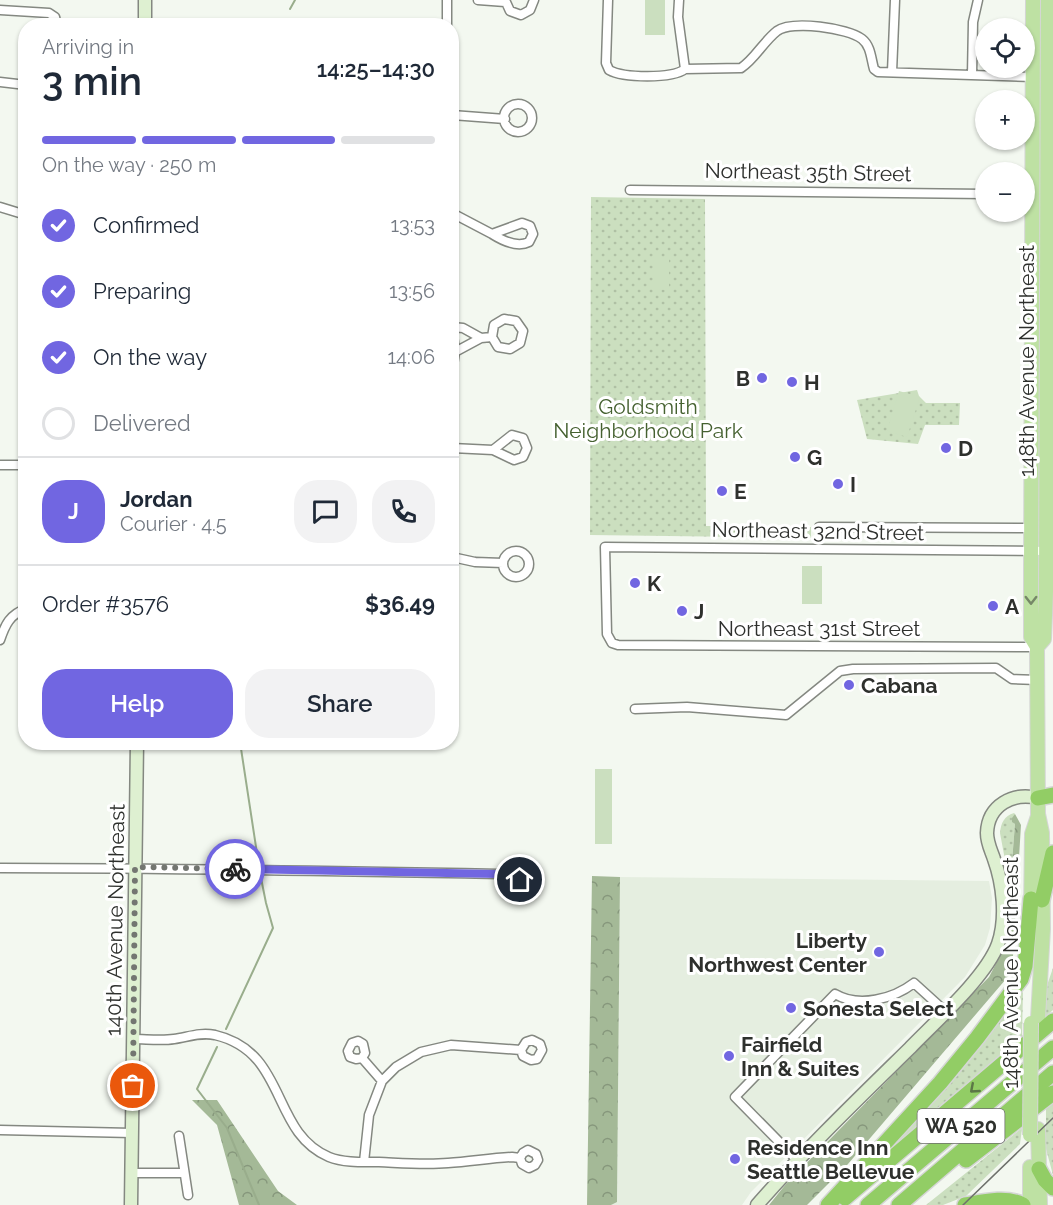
<!DOCTYPE html>
<meta charset="utf-8">
<style>
:root{--surface:#fff;--page:#f2f2f3;--text:#1f2937;--muted:#747a83;--line:#e0e1e3;--accent:#7166e1}
body{margin:0;font-family:Raleway,sans-serif;background:var(--page);color:var(--text);height:100vh;display:flex;flex-direction:column;font-size:22px;white-space:nowrap}
*{box-sizing:border-box;margin:0}
p{font-size:20px;color:var(--muted)}
.icon{flex:none;width:33px;height:33px;fill:none;stroke:currentColor;stroke-width:2;stroke-linecap:round;stroke-linejoin:round}
.map{position:relative;flex:1;overflow:hidden}
.drawer{position:absolute;left:18px;top:18px;width:441px;height:732px;display:flex;flex-direction:column;background:var(--surface);border-radius:24px;box-shadow:0 2px 4px #0004}
.drawer>*{flex:none}
.buttons{position:absolute;left:975px;top:18px;display:grid;gap:12px}
.buttons a{display:grid;place-items:center;width:60px;height:60px;border-radius:50%;background:var(--surface);box-shadow:0 2px 4px #0004;font-size:30px}
.pin{position:absolute;display:grid;place-items:center;width:51px;height:51px;color:#fff;margin:-26px;border:3px solid #fff;border-radius:50%;box-shadow:0 2px 6px #0007}
.courier{position:absolute;display:grid;place-items:center;width:60px;height:60px;margin:-30px;border:4px solid #7166e1;border-radius:50%;background:#fff;color:#222;box-shadow:0 2px 8px #0007}
.head em{font-style:normal;font-weight:600}
.head div{display:flex;flex-direction:column-reverse}
.head{display:flex;align-items:center;justify-content:space-between;height:102px;padding:0 24px}
h1{font-size:39px;font-weight:600;line-height:45px}
.bar{display:grid;grid-template-columns:repeat(4,1fr);gap:9px 6px;align-content:center;height:72px;padding:0 24px}
.bar i{height:8px;border-radius:4px;background:var(--line)}
.bar .selected{background:var(--accent)}
.bar p{grid-column:span 4}
.line{display:flex;align-items:center;gap:15px;padding:0 24px;border-top:2px solid var(--line)}
.line div{flex:1}
.round{display:grid;place-items:center;flex:none;width:63px;height:63px;border-radius:24px;background:var(--page)}
ol{padding:0 24px;list-style:none}
li{display:flex;align-items:center;gap:18px;height:66px}
li p{margin-inline-start:auto}
li .icon{padding:6px;border-radius:50%;background:var(--accent);color:#fff;stroke-width:4}
li:last-child{color:var(--muted)}
li i{width:33px;height:33px;border:3px solid var(--line);border-radius:50%}
.primary-button{display:flex;gap:12px;margin-top:auto;padding:12px 24px}
.primary-button a{flex:1;height:69px;border-radius:24px;background:var(--accent);color:#fff;font-size:24px;font-weight:600;line-height:69px;text-align:center}
.primary-button a+a{background:var(--page);color:var(--text)}
.map>svg:first-child{display:block}
.built{fill:#e5eee0}
.grass{fill:url(#grass-dots)}
.forest{fill:url(#forest-crowns)}
.garden{fill:#cbdfbf}
.lines{fill:none;stroke-linecap:round;stroke-linejoin:round}
.stream{stroke:#99ad8c;stroke-width:2}
.street-casing{stroke:#848881;stroke-width:11}
.secondary-casing{stroke:#848881;stroke-width:15}
.primary-casing{stroke:#d5d6d5;stroke-width:16}
.highway-casing{stroke:#d5d6d5;stroke-width:18}
.street{stroke:#fff;stroke-width:8}
.secondary{stroke:#def0d1;stroke-width:12}
.primary{stroke:#bee1a3;stroke-width:14}
.highway{stroke:#92cd65;stroke-width:15}
.tram{stroke:#6e716c;stroke-width:1.5}
.primary-bridge-casing{stroke:#d5d6d5;stroke-width:16;stroke-linecap:butt}
.primary-bridge{stroke:#bee1a3;stroke-width:14}
.oneway{stroke:#768868}
.oneway2{stroke:#5b7746}
.done{stroke:#737671;stroke-width:6;stroke-dasharray:0 10.8}
.route{stroke:#7166e1;stroke-width:8}
.poi-dot{fill:#7166e1;stroke:#fff;stroke-width:2}
.labels{text-anchor:middle;dominant-baseline:central;stroke-width:6;stroke-linejoin:round;paint-order:stroke}
.shield{fill:#fff;stroke:#6d6e6c;stroke-width:1.5}
.shield-label{font-size:20px;font-weight:bold;fill:#2e302d}
.street-label{font-size:21px;fill:#2e302d;stroke:#fff}
.poi-label{font-size:21px;font-weight:bold;fill:#2e302d;stroke:#fff;text-anchor:start}
.park-label{font-size:21px;fill:#456130;stroke:#fff}
</style>
<div class="map">
<svg width="1053" height="1205" viewBox="0 0 1053 1205">
<defs>
<pattern id="grass-dots" width="8" height="8" patternUnits="userSpaceOnUse" patternTransform="scale(1.5)"><rect width="8" height="8" fill="#cbdfbf"/><path d="M2 2h.1M6 6h.1" fill="none" stroke="#afc0a4" stroke-width="1.8" stroke-linecap="round"/></pattern>
<pattern id="forest-crowns" width="20" height="18" patternUnits="userSpaceOnUse" patternTransform="scale(1.5)"><rect width="20" height="18" fill="#a4b997"/><path d="M2 6a3 3 0 1 1 6 0M12 15a3 3 0 1 1 6 0" fill="none" stroke="#86977c"/></pattern>
</defs>
<rect width="100%" height="100%" fill="#f3f8f0"/>
<!-- built -->
<path class="built" d="M620,877l369,4 3,17 -2,30 -5,17 -20,32 -214,215 -9,13h-131l6,-4z"/>
<!-- grass -->
<path class="grass" d="M591,197l114,2 1,327 105,1v11l-221,-3z
M917,390l2,6 7,7h34l-1,22h-34l-7,19 -51,-5 -10,-39z
M1014,813l1,1 -3,7 3,3 -5,63 -10,-54c1,-10 4,-17 14,-20z
M1053,968v42l-7,6 -1,-25z
M1022,991l1,2 -1,43 -175,155 106,-113z
M1053,1103v72l-7,-26v-40z
M1022,1128l-2,16 -54,52 -23,9h-17z"/>
<!-- forest -->
<path class="forest" d="M1015,814l6,11 -9,147 -164,192 -41,41h-38l17,-21 203,-207 12,-23 8,-23 2,-18 -1,-26 5,-63 -3,-2v-4z
M592,876l28,1 -3,325 -6,3h-24z
M192,1100h25l61,91 19,14h-58l-22,-80z"/>
<!-- garden -->
<path class="garden" d="M645,0h20v35h-20z
M654,259h15v31l-15,-1z
M899,391l21,6 -13,40 -20,-6z
M802,566h20v38h-20z
M595,769h17v75h-17z"/>
<g class="lines">
<!-- stream -->
<path class="stream" d="M290,9l5,-9
M282,26v-2
M240,742l18,118
M226,1029l47,-101 -7,-25 -5,-25
M217,1047l-20,42 30,39 32,77"/>
<!-- street casing -->
<g class="street-casing">
<path id="street" d="M478,0l27,2
M505,0l5,11 11,4 9,-5 4,-10
M608,0l-2,63 3,7c14,8 63,9 76,-1l56,-1c14,-9 22,-26 36,-37 15,-11 71,-3 85,8 9,7 9,20 12,30l4,3 155,5
M679,0l-1,17 7,52
M0,10l49,3 6,4 2,9
M447,26v-26
M892,72l3,-72
M972,75l1,-53 5,-22
M0,82l26,3
M504 118a14 14 0 1 1 28 0a14 14 0 1 1-28 0Z
M452,115l53,4
M630,190l356,4
M0,207l26,8
M452,213l40,21 30,-11 8,3 3,8 -4,8c-12,6 -26,-1 -37,-8
M452,326l3,26 -3,20
M452,327l11,1 18,10
M452,351l3,1 26,-14 11,-1 6,10 12,2 10,-6 3,-12 -7,-10 -12,-2 -10,6 -2,12
M452,448l41,2 21,10 9,-3 4,-9 -4,-10 -11,-3 -19,15
M0,465h26
M819,527l212,1
M503 564a13 13 0 1 1 26 0a13 13 0 1 1-26 0Z
M452,557l23,5 28,1
M0,640c5,-15 10,-26 26,-31
M1037,647l-419,-2 -6,-2 -5,-9 -2,-87 448,4
M635,709l52,-2 99,8 54,-44 13,-2 143,-1 16,11 26,1
M0,868c166,0 332,3 498,6l11,1 11,5v6l-4,4 -9,-1 -6,-7 -3,-8
M133,1039c13,0 28,2 41,0 14,-2 26,-7 41,-4 73,17 55,97 114,122 15,6 34,5 50,5 23,1 46,3 69,1 21,-1 42,-5 64,-6l8,1 2,6 7,4 6,-3 3,-5 -2,-6 -8,-4 -5,3 -3,5
M362,1058l-6,1 -6,-2 -2,-6 4,-8 6,-2 5,3 2,9 -3,5 20,23
M0,1130l132,3
M179,1136l9,59
M797,1160l-62,-63 100,-103c24,14 58,5 79,-11l32,29
M364,1162l5,-47 13,-34 14,-14 25,-15 30,-7 70,5 2,6 8,4 6,-1 5,-9 -2,-6 -8,-4 -6,2 -5,8
M132,1173h52"/>
</g>
<!-- secondary casing -->
<g class="secondary-casing">
<path id="secondary" d="M145,26v-26
M131,1205l6,-463
M757,1205c48,-55 101,-106 153,-157 25,-26 76,-71 88,-104 9,-26 5,-60 -4,-85 -3,-9 -7,-16 -7,-26 1,-28 26,-41 51,-35"/>
</g>
<!-- primary casing -->
<g class="primary-casing">
<path id="primary" d="M1033,0l-2,573v64l6,10 1,167 4,19 1,96 -5,89
M1037,647l7,-8 2,-48 2,-591
M1031,910l1,-76 6,-18
M1038,1129l2,76
M1030,1167v38"/>
</g>
<!-- highway casing -->
<g class="highway-casing">
<path id="highway" d="M1038,798l15,-3
M1042,900l11,-47
M966,1160l87,-67
M1039,1169l6,11 8,8
M845,1198l208,-177
M828,1205l112,-122 37,-45 44,-59 4,-13 6,-67
M868,1205l185,-157
M899,1205l154,-132
M965,1205c17,-3 42,-9 58,0"/>
</g>
<!-- street -->
<use href="#street" class="street"/>
<!-- secondary -->
<use href="#secondary" class="secondary"/>
<!-- primary -->
<use href="#primary" class="primary"/>
<!-- highway -->
<use href="#highway" class="highway"/>
<!-- tram -->
<path class="tram" d="M963,1205l90,-87"/>
<!-- primary-bridge casing -->
<g class="primary-bridge-casing">
<path id="primary-bridge" d="M1030,1135l1,-112"/>
</g>
<!-- primary-bridge -->
<use href="#primary-bridge" class="primary-bridge"/>
</g>
<!-- one-way arrows -->
<defs><path id="oneway-chevron" d="M-2-3.5L2.5 0L-2 3.5" fill="none" stroke-width="1.6" stroke-linecap="round" stroke-linejoin="round" transform="scale(1.5)"/></defs>
<use class="oneway" href="#oneway-chevron" transform="translate(1031 600) rotate(90)"/>
<use class="oneway2" href="#oneway-chevron" transform="translate(974 1089) rotate(139)"/>
<g class="lines">
<!-- done -->
<path class="done" d="M133,1086l2,-219 100,2"/>
<!-- route -->
<path class="route" d="M235,869l263,5 11,1 11,5"/>
</g>
<!-- markers -->
<g class="poi-dot">
<circle cx="762" cy="378" r="6"/>
<circle cx="792" cy="382" r="6"/>
<circle cx="946" cy="448" r="6"/>
<circle cx="795" cy="457" r="6"/>
<circle cx="838" cy="484" r="6"/>
<circle cx="722" cy="491" r="6"/>
<circle cx="635" cy="583" r="6"/>
<circle cx="993" cy="606" r="6"/>
<circle cx="682" cy="611" r="6"/>
<circle cx="849" cy="685" r="6"/>
<circle cx="879" cy="952" r="6"/>
<circle cx="791" cy="1008" r="6"/>
<circle cx="729" cy="1056" r="6"/>
<circle cx="735" cy="1159" r="6"/>
</g>
<g class="labels">
<!-- shield labels -->
<rect class="shield" x="917.5" y="1109" width="87" height="34" rx="4.5"/>
<g class="shield-label">
<text x="961" y="1126">WA 520</text>
</g>
<!-- street labels -->
<g class="street-label">
<text transform="translate(808 172) rotate(1)">Northeast 35th Street</text>
<text transform="translate(1026 361) rotate(-90)">148th Avenue Northeast</text>
<text transform="translate(818 531) rotate(1)">Northeast 32nd Street</text>
<text x="819" y="628">Northeast 31st Street</text>
<text transform="translate(115 920) rotate(-89)">140th Avenue Northeast</text>
<text transform="translate(1010 973) rotate(-90)">148th Avenue Northeast</text>
</g>
<!-- poi labels -->
<g class="poi-label">
<text x="750" y="378" text-anchor="end">B</text>
<text x="804" y="382">H</text>
<text x="958" y="448">D</text>
<text x="807" y="457">G</text>
<text x="850" y="484">I</text>
<text x="734" y="491">E</text>
<text x="647" y="583">K</text>
<text x="1005" y="606">A</text>
<text x="694" y="611">J</text>
<text x="861" y="685">Cabana</text>
<text x="867" y="940" text-anchor="end">Liberty<tspan x="867" dy="24">Northwest Center</tspan></text>
<text x="803" y="1008">Sonesta Select</text>
<text x="741" y="1044">Fairfield<tspan x="741" dy="24">Inn &amp; Suites</tspan></text>
<text x="747" y="1147">Residence Inn<tspan x="747" dy="24">Seattle Bellevue</tspan></text>
</g>
<!-- park labels -->
<g class="park-label">
<text x="648" y="406">Goldsmith<tspan x="648" dy="24">Neighborhood Park</tspan></text>
</g>
</g>
</svg>
<div class="buttons">
<a><svg class="icon" aria-label="locate" viewBox="0 0 24 24"><circle cx="12" cy="12" r="6"/><path d="M12 2v4M12 18v4M2 12h4M18 12h4"/></svg></a>
<a>+</a>
<a>−</a>
</div>
<div class="pin" style="left:133px;top:1086px;background:#ea580c"><svg class="icon" aria-label="bag" viewBox="0 0 24 24"><path d="M5 8h14l-1 12H6zM9 8a3 3 0 0 1 6 0"/></svg></div>
<div class="pin" style="left:520px;top:880px;background:#1f2937"><svg class="icon" aria-label="home" viewBox="0 0 24 24"><path d="M3 11l9-7 9 7M6 9v11h12V9"/></svg></div>
<div class="courier" style="left:235px;top:869px"><svg class="icon" aria-label="bike" viewBox="0 0 24 24"><circle cx="6" cy="16" r="4"/><circle cx="18" cy="16" r="4"/><path d="M6 16l4-8h5l3 8M10 8l3 8H6M13 5h3"/></svg></div>
<section class="drawer">
<div class="head"><div><h1>3 min</h1><p>Arriving in</p></div><em>14:25–14:30</em></div>
<div class="bar"><i class="selected"></i><i class="selected"></i><i class="selected"></i><i></i><p>On the way · 250 m</p></div>
<ol>
<li><svg class="icon" aria-label="check" viewBox="0 0 24 24"><path d="M5 12l5 5 9-10"/></svg>Confirmed<p>13:53</p></li>
<li><svg class="icon" aria-label="check" viewBox="0 0 24 24"><path d="M5 12l5 5 9-10"/></svg>Preparing<p>13:56</p></li>
<li><svg class="icon" aria-label="check" viewBox="0 0 24 24"><path d="M5 12l5 5 9-10"/></svg>On the way<p>14:06</p></li>
<li><i></i>Delivered</li>
</ol>
<div class="line" style="height:108px"><b class="round" style="background:var(--accent);color:#fff">J</b><div><b>Jordan</b><p>Courier · 4.5</p></div><a class="round"><svg class="icon" aria-label="chat" viewBox="0 0 24 24"><path d="M4 5h16v11H9l-5 4z"/></svg></a><a class="round"><svg class="icon" aria-label="phone" viewBox="0 0 24 24"><path d="M5 4h4l2 5-3 2q2 4 5 5l2-3 5 2v4C11 20 4 13 5 4z"/></svg></a></div>
<div class="line" style="height:78px"><div>Order #3576</div><b>$36.49</b></div>
<div class="primary-button"><a>Help</a><a>Share</a></div>
</section>
</div>
